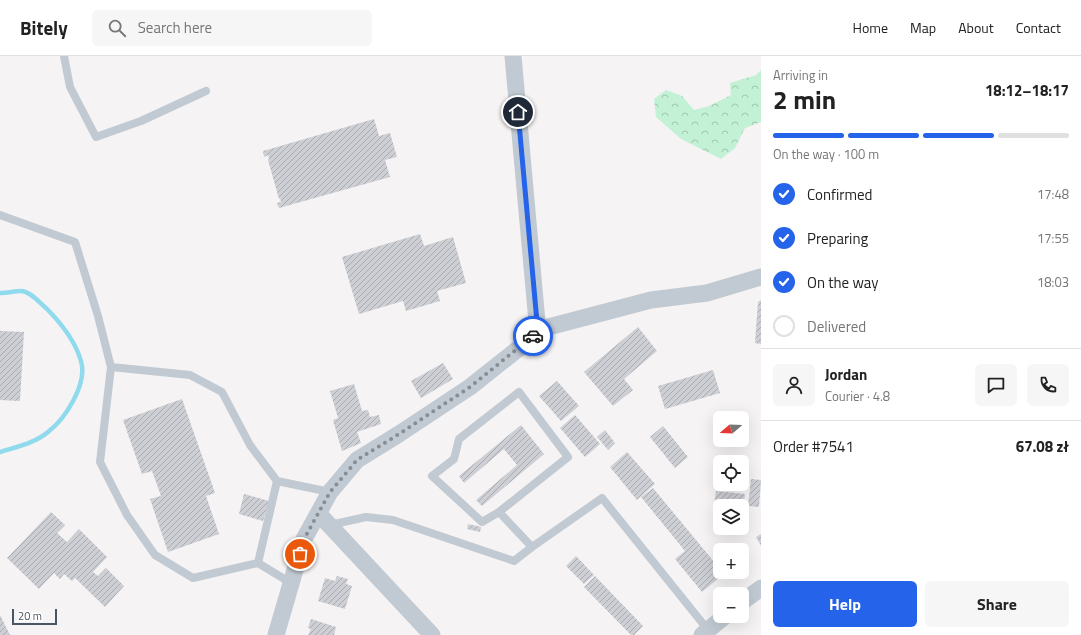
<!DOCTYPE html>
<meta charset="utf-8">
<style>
:root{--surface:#fff;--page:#f6f6f6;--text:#222;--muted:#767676;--line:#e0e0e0;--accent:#2563eb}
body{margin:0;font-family:"Titillium Web",sans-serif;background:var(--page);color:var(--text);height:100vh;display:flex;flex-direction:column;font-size:15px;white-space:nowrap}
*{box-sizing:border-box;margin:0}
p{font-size:13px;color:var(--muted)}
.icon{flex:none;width:22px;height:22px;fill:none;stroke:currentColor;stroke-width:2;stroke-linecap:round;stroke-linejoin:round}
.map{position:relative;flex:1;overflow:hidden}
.drawer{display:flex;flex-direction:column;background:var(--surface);width:320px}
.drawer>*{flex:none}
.needle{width:26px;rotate:251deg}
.controls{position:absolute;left:713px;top:355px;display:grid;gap:8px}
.controls a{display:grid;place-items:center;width:36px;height:36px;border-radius:6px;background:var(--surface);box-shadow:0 4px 16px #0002;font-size:20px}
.scale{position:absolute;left:12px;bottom:10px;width:45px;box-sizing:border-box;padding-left:4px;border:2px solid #4a5661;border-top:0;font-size:11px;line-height:14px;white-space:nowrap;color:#4a5661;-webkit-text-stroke:3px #fff;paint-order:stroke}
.pin{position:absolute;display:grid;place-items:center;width:34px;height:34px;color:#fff;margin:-17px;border:2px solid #fff;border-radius:50%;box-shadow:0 1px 4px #0007}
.courier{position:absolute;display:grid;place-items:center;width:40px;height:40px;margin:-20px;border:3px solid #2563eb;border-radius:50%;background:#fff;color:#222;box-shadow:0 1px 5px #0007}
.head em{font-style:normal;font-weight:700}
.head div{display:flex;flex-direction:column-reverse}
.head{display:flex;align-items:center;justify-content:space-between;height:68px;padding:0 12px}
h1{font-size:26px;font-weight:700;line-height:30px}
.bar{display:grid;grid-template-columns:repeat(4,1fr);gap:6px 4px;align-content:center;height:48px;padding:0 12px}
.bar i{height:5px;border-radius:3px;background:var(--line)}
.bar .selected{background:var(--accent)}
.bar p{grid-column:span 4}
.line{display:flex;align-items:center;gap:10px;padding:0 12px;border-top:1px solid var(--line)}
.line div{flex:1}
.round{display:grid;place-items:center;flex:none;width:42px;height:42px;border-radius:6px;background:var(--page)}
ol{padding:0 12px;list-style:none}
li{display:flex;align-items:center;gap:12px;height:44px}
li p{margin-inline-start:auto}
li .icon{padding:4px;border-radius:50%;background:var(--accent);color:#fff;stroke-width:4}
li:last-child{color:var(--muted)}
li i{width:22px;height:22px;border:2px solid var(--line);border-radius:50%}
.action{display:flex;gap:8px;margin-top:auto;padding:8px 12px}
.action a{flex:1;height:46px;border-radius:6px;background:var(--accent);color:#fff;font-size:16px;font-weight:700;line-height:46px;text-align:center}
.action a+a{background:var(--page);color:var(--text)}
header{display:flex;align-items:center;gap:24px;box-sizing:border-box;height:56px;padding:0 20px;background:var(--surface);border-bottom:1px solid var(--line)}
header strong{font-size:19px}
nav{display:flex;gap:22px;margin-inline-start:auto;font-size:14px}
.search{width:280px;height:36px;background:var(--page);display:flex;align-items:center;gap:10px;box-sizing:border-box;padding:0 14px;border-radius:6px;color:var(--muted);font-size:15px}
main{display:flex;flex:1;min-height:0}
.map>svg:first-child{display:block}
.forest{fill:url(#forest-crowns)}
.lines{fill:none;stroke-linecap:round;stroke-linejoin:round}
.stream{stroke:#90daee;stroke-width:4.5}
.building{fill:url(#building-hatch)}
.service{stroke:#c1cad2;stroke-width:8}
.minor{stroke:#c1cad2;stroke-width:17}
.done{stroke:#868d94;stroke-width:4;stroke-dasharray:0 7.2}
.route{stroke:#2563eb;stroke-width:5}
</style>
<header>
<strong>Bitely</strong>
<div class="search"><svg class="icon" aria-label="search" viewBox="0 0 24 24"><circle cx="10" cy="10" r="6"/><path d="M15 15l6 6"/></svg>Search here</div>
<nav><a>Home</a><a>Map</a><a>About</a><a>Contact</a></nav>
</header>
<main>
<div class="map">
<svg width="761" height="579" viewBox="0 0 761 579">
<defs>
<pattern id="forest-crowns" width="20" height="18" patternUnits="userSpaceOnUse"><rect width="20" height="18" fill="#c3f1d5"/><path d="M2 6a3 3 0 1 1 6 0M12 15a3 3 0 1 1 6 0" fill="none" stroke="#a0c6b0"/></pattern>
<pattern id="building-hatch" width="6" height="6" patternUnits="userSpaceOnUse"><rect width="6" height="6" fill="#cdcfd5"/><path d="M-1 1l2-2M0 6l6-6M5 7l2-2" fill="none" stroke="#a8abb0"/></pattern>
</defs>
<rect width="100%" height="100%" fill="#f5f3f3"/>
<!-- forest -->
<path class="forest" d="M761,14v52l-16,6 -10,20 -14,11 -40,-20 -25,-22 -2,-18 12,-9 16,6 12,14 15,-4 22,-11 -1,-12 26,-8z"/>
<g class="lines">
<!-- stream -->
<path class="stream" d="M0,237c7,0 15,-2 21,-2 9,0 19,12 25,17 15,15 29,32 35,53 7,23 -16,58 -33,71 -13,11 -32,15 -48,20"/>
</g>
<!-- building -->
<path class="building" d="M374,63l5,17 11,-3 7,24 -12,3 5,17 -111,31 -2,-5 4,-1 -1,-4 -1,1 -11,-39 1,-1 -1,-4 -4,2 -1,-6z
M420,178l4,12 29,-9 13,46 -29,8 3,10 -34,10 -3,-10 -44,13 -17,-57z
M761,244v44l-6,-1 3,-41z
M638,271l19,24 -33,28 9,11 -20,16 -29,-34z
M0,275l24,1 -4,69 -20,-1z
M443,307l10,16 -32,19 -10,-17z
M713,314l7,23 -55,16 -7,-23z
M557,325l22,25 -18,15 -22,-25z
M354,328l8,27 6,-1 2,7 9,-2 2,9 -24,8 4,11 -19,8 -9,-31 5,-2 -8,-27z
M182,343l33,94 -9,3 13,38 -51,18 -18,-53 11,-3 -9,-25 -10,3 -19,-54z
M575,359l25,29 -15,13 -25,-29z
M521,369l23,29 -62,52 -6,-6 41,-35 -13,-16 -40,34 -5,-7z
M663,370l25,31 -13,11 -25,-31z
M605,374l10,13 -7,7 -11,-13z
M627,396l28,32 -18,16 -27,-33z
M751,423l10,1 -2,27 -11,-1z
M653,432l67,81v3l4,2 -22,18 -27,-33 10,-8 -44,-54z
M716,435l29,3 -2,16 -1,-4h-28z
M244,438l25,7 -6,20 -24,-7z
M51,456l14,13 -8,8 10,9 12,-13 28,28 -14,15 5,4 8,-8 18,18 -19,21 -30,-29 -3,3 -8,-7 -4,5 -6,-6 -15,16 -32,-31z
M468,468l13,3 -1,5 -13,-3z
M761,478v12l-5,-9z
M576,500l18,19 -10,9 -18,-18z
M337,520l11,3 -2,5 6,2 -7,23 -27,-8 7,-23 10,3z
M595,520l48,50 -9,9h-3l-47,-48z
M0,559l10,20h-10z
M311,563l25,8 -2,8h-26l3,-6 -3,-1z"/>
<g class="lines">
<!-- service -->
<path class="service" d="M64,0l6,31 26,50 45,-16 65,-30
M0,159l75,27 23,74 13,51 79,8 32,17 28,53 27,36 53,11
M111,311l-11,95 27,53 28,40 38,23 65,-15 33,20
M330,469l36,-8 27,3 121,41 18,-14 -33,-35 69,-55 -49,-65 -60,47 -5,20 -22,17 50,46 17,-10
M532,491l70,-49 106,132
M258,507l19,-82"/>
<!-- minor -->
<path class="minor" d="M537,274l114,-30 56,-7 54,-16
M319,458l113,121
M742,546l19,-14
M276,579l28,-96 26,-47 27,-32 42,-26 71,-47 68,-54 -25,-277
M702,579l23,-19"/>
</g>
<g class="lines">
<!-- done -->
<path class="done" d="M300,498l4,-15 26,-47 27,-32 42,-26 71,-47 63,-51"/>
<!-- route -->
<path class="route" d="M518,56l20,221 -5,3"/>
</g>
</svg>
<div class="controls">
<a><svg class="needle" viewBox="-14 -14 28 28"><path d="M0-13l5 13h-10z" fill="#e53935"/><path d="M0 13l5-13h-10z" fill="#767676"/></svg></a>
<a><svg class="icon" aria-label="locate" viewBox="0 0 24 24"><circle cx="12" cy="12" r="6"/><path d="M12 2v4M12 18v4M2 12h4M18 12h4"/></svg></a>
<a><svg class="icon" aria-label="layers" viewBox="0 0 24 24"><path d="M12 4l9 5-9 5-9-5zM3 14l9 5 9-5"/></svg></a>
<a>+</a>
<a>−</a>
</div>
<div class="scale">20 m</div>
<div class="pin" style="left:300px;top:498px;background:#ea580c"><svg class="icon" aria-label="bag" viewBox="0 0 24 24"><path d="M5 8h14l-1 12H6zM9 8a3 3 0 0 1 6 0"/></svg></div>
<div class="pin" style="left:518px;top:56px;background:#1f2937"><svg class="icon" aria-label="home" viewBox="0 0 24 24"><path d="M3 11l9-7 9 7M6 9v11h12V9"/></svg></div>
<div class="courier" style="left:533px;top:280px"><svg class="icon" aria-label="car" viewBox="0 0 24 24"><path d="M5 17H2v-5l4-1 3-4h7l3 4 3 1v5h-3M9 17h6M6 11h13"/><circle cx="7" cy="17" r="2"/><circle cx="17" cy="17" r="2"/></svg></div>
</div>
<section class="drawer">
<div class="head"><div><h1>2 min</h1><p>Arriving in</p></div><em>18:12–18:17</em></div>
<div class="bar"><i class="selected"></i><i class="selected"></i><i class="selected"></i><i></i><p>On the way · 100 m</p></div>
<ol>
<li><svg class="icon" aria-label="check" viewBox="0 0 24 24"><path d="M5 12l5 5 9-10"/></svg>Confirmed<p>17:48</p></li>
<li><svg class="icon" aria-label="check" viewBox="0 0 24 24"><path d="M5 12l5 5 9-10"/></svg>Preparing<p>17:55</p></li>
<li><svg class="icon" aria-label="check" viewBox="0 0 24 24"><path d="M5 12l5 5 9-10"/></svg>On the way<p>18:03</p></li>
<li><i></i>Delivered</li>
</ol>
<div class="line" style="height:72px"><a class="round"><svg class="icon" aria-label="person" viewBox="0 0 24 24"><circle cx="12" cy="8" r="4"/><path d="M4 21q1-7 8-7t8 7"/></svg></a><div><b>Jordan</b><p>Courier · 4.8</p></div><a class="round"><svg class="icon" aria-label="chat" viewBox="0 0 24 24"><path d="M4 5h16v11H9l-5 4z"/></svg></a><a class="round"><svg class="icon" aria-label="phone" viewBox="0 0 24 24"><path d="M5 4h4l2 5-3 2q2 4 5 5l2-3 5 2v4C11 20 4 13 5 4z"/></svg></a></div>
<div class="line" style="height:52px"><div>Order #7541</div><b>67.08 zł</b></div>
<div class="action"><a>Help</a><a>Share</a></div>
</section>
</main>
